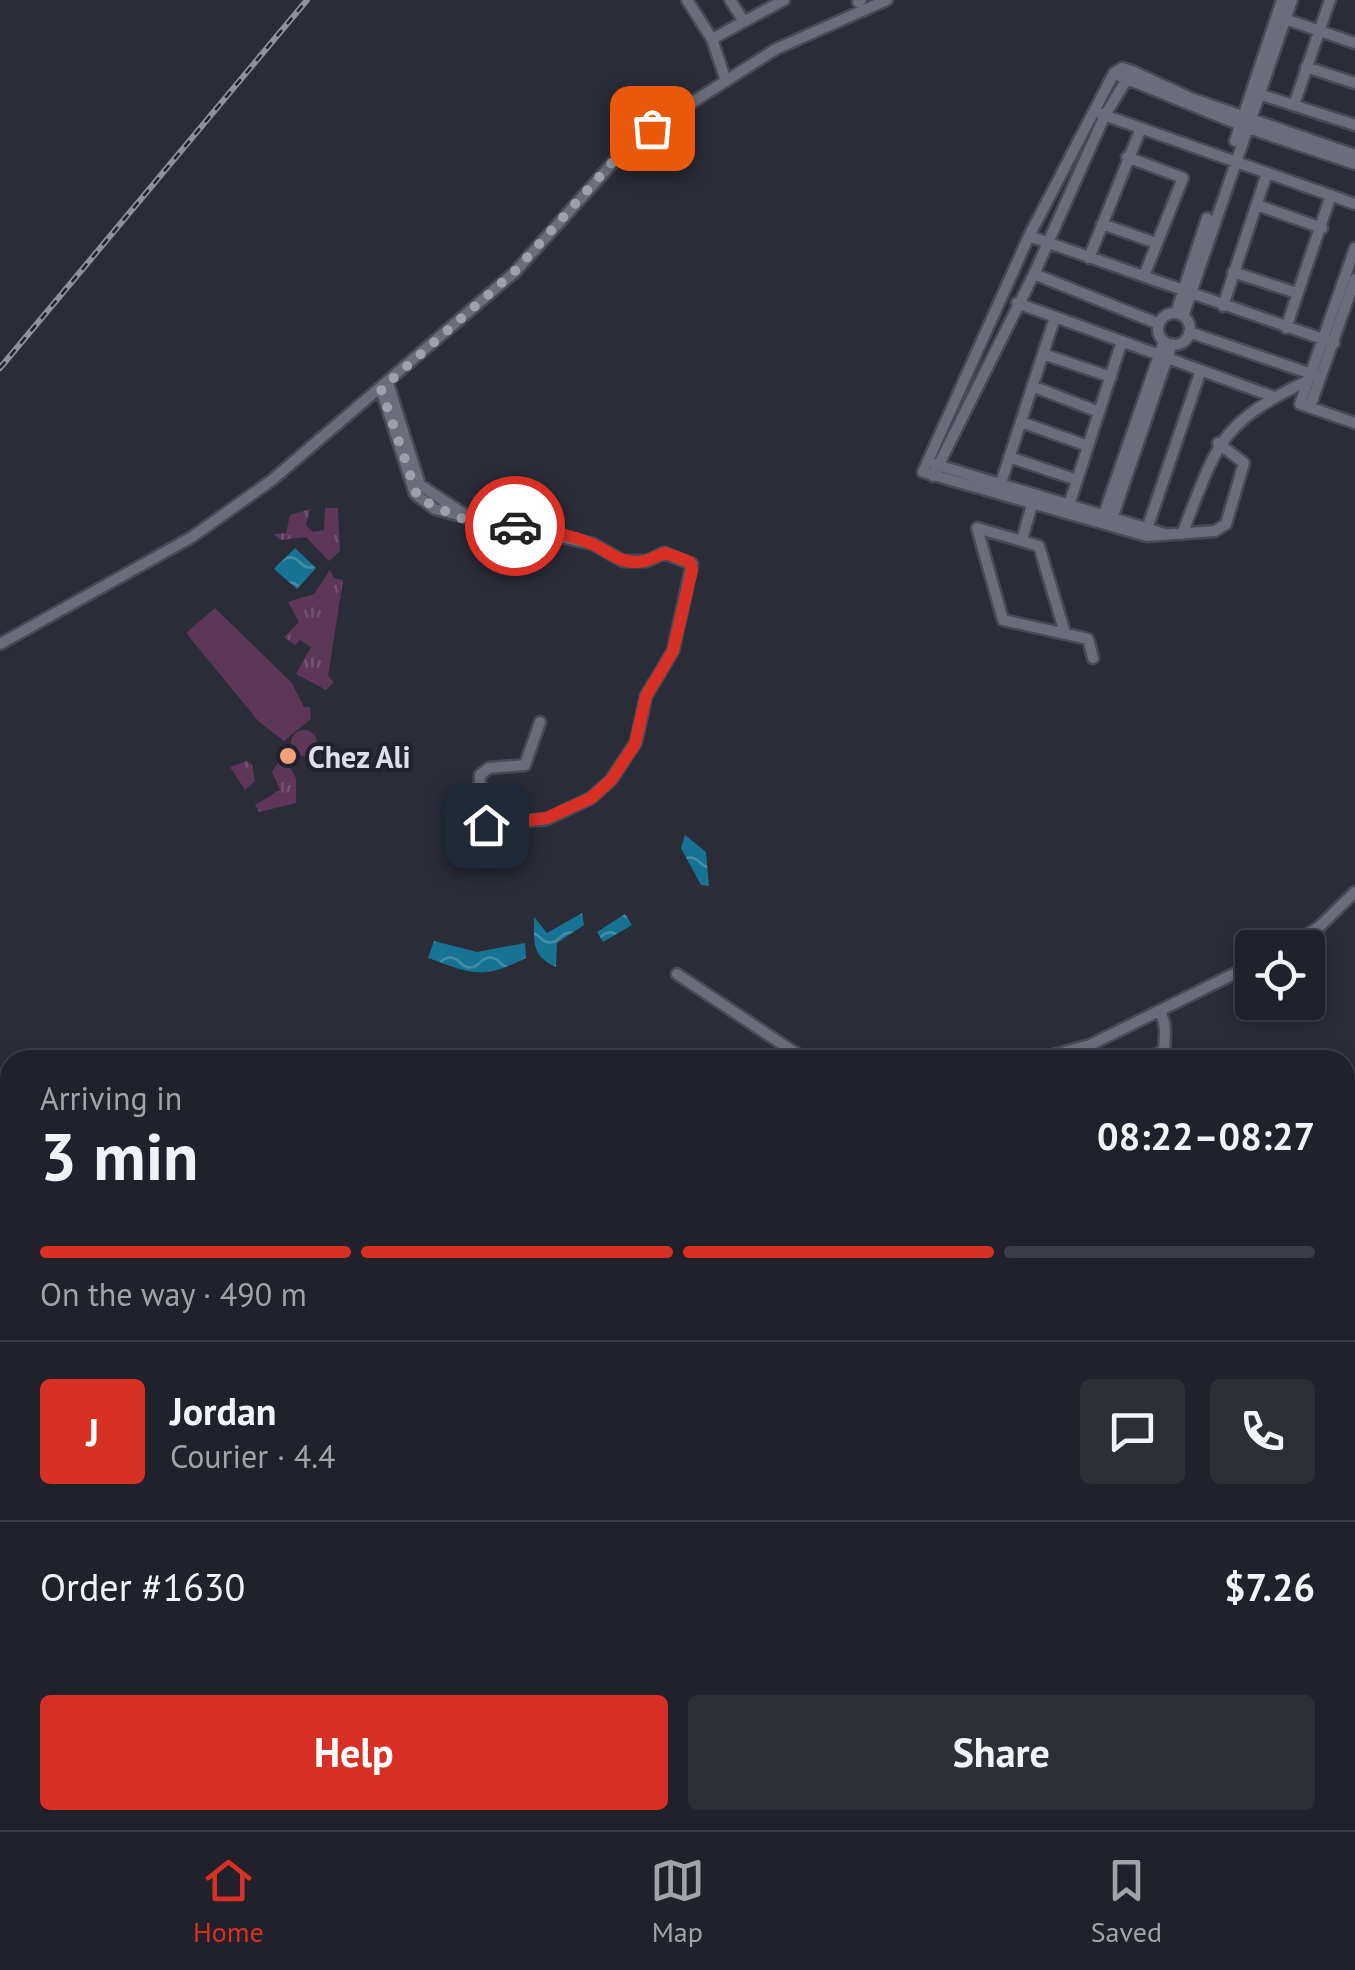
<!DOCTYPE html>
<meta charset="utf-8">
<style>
:root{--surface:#20212a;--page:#2d2e36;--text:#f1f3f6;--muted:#a2a3a8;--line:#3d3e47;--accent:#d93025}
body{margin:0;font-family:"PT Sans",sans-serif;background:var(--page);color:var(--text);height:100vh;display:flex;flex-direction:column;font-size:38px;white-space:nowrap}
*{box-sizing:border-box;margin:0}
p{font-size:32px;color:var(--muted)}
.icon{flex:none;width:55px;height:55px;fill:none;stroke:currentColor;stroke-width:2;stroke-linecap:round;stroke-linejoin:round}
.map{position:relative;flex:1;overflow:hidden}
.sheet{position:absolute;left:0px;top:1050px;width:1355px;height:780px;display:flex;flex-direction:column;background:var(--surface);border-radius:30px 30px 0 0;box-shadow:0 5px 15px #0003,0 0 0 2px var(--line)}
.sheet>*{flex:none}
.tools{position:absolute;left:1235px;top:930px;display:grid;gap:20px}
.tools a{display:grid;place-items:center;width:90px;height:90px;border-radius:10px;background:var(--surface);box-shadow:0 5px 15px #0003,0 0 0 2px var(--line);font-size:50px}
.pin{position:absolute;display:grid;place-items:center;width:85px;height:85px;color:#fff;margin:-42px;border-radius:20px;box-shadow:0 5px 15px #0006}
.courier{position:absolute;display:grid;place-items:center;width:100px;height:100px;margin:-50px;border:8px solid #d93025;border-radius:50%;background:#fff;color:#222;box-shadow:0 2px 12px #0007}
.summary em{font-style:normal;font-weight:700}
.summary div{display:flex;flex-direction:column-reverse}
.summary{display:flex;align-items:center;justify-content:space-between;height:170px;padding:0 40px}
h1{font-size:65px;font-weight:700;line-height:75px}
.bar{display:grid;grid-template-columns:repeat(4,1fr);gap:15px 10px;align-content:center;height:120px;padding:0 40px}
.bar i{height:12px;border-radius:8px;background:var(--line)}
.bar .current{background:var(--accent)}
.bar p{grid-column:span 4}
.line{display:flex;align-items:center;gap:25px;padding:0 40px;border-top:2px solid var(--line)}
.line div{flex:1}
.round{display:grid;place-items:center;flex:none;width:105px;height:105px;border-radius:10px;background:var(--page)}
.primary-button{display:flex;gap:20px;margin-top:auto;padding:20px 40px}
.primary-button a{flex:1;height:115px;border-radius:10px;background:var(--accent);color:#fff;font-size:40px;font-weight:700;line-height:115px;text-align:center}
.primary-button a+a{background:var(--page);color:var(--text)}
.tab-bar{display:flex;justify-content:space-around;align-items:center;height:140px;border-top:2px solid var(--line);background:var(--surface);font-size:28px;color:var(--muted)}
.tab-bar a{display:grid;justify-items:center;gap:5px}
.tab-bar .current{color:var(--accent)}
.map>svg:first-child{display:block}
.grass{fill:url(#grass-tufts)}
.pitch{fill:#5d3659}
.water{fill:url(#water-waves)}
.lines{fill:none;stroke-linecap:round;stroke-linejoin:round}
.river{stroke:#177394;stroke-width:14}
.minor-casing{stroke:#484953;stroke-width:15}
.minor{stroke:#6b6d7b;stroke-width:10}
.rail-casing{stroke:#8e909a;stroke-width:6}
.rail{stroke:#21222e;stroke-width:2.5;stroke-dasharray:8;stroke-linecap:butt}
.done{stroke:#9fa0aa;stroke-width:10;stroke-dasharray:0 18}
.route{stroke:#d93025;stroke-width:12}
.poi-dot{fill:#f1a27b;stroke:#21222e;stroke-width:4}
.labels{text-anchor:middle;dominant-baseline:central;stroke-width:8;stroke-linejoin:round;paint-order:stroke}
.poi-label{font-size:30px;font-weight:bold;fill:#dedfe7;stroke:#21222e;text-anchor:start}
</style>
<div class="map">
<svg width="1355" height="1830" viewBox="0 0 1355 1830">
<defs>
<pattern id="grass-tufts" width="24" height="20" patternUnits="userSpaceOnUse" patternTransform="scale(2.5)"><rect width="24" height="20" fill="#5d3659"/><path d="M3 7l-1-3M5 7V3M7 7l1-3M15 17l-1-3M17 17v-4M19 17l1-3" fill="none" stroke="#745371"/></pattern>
<pattern id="water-waves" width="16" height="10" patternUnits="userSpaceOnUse" patternTransform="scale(2.5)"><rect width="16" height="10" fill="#177394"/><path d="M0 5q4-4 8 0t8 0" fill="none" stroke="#438da8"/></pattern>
</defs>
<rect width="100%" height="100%" fill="#2a2c38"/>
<!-- grass -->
<path class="grass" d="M325,508h13l2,43 -11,10 -23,-24 -25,3 -7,-6 12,-1 4,-18 20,-6 -4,16 7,7 11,-2z
M330,570l4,8 9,2 -15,96 6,6 -8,8 -30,-16 15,-27 -11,-7 -5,5 -11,-8 15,-15 -11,-20 26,-8z
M291 743a13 13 0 1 1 26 0a13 13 0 1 1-26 0Z
M283,755l13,23v25l-37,9 -4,-7 25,-15 -8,-18z
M247,761l5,4 3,16 -10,9 -15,-23z
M0,1305l10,1v301l-10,16z
M1345,1433c10,22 10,66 3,89l7,3v173l-10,-1z"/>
<!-- pitch -->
<path class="pitch" d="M215,608l77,75 12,24h6l1,12 -27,22 -25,-19 -73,-89z"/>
<!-- water -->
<path class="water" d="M295,548l21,20 -19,21 -23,-20z
M685,835l21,17 3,34 -8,-1 -20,-37z
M582,913l2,12 -27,18 -1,24c-25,-11 -22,-25 -22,-50l13,16z
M625,914l7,11 -29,17 -6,-10z
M434,941l43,11 48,-9 1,15c-45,22 -53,16 -98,0z"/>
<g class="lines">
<!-- river -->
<path class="river" d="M0,1509l10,7
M1345,1711h10"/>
<!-- minor casing -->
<g class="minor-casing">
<path id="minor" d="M687,0l25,39 14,42
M730,0l13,20
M858,2l3,-2
M1282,18l73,25
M712,39l72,-39
M1306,67l49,16
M1120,76l128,52 107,36
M1259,94l96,31
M1294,105l36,-105
M1101,114l254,90
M1235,141l47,-141
M1127,157l56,21 -39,98
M1257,205l65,23
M1102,224l54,19
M1029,236l305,107
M1355,248l-55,156 55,19
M1089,258l52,-130
M1233,272l64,21
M1034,274l125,50
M1017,303l257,94
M1223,306l44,-133
M1176,313l31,-95
M1158 329a16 16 0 1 1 32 0a16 16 0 1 1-32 0Z
M1183,316l109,-316
M1286,328l45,-133
M1189,332l131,45
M1043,354l68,23
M388,383l32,102 44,29
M1032,386l67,26
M381,389l34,105 20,15 53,14 51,3 18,10 36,8 30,17h24l17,-8 28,11 -19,87 -27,45 -10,46 -25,38 -20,18 -44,21 -61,6 -7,-12 1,-38 9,-7 36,-3 15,-43
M1310,407l45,-128
M1021,422l67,24
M1218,443l26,20 -18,61 -11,7 -68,5 -224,-64 106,-236 85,-163 8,-5 10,3 61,28 162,56
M1009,457l68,23
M934,464l228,69
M933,476l101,-202 71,-159 27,-44
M1000,486l55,-169
M1069,505l53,-164
M1104,514l60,-173
M1113,516l59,-172
M1148,526l53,-156
M1182,534c35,-88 35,-110 125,-153
M1022,540l11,-39
M1065,633l-26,-87 -62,-18 26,92 85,19 5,19
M0,644l192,-107 80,-57 243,-208 103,-115 34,-29 124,-79 111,-49
M1287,948l32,-21 36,-35
M677,974l123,82 22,4
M1160,1011c10,22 1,30 6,49
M1035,1060l55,-15 162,-80
M1090,1060v-15
M1149,1060l14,-10
M1345,1213l10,2
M1345,1756l10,4
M950,1820l6,10
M1019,1830l15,-10"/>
</g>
<!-- minor -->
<use href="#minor" class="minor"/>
<!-- rail casing -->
<g class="rail-casing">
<path id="rail" d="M0,368l307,-368"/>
</g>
<!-- rail -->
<use href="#rail" class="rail"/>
</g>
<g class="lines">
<!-- done -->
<path class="done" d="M515,526l-55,-8 -42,-20 -37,-109 133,-117 104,-116 34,-28"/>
<!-- route -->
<path class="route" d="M486,825l61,-7 44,-20 20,-18 24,-36 11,-48 27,-45 19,-81 -2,-8 -24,-9c-10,2 -18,10 -30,9 -18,0 -28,-11 -44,-18 -15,-7 -62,-19 -77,-18"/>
</g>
<!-- markers -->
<circle class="poi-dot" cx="288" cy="756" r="10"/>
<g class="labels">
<!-- poi labels -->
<g class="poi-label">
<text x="308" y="756">Chez Ali</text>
</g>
</g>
</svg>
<div class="tools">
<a><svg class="icon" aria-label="locate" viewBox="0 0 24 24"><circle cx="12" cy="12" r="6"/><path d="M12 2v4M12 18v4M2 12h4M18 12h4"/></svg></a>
</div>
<div class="pin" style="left:652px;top:128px;background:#ea580c"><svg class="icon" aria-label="bag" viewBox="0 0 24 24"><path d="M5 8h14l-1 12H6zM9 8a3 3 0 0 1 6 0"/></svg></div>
<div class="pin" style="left:486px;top:825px;background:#1f2937"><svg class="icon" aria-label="home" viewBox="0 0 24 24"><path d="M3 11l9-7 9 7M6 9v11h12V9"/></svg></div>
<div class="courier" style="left:515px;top:526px"><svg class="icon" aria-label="car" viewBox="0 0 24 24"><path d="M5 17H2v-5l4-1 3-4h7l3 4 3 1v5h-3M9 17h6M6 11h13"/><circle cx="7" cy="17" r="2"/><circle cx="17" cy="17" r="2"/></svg></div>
<section class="sheet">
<div class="summary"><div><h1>3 min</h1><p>Arriving in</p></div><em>08:22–08:27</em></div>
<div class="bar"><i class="current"></i><i class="current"></i><i class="current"></i><i></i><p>On the way · 490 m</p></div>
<div class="line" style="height:180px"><b class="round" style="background:var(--accent);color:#fff">J</b><div><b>Jordan</b><p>Courier · 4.4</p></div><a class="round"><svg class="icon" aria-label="chat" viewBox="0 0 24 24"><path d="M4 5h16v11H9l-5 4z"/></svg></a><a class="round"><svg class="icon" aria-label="phone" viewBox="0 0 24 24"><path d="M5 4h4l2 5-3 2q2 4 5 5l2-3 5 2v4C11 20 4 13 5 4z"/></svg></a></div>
<div class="line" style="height:130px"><div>Order #1630</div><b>$7.26</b></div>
<div class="primary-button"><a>Help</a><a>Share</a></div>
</section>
</div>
<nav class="tab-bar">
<a class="current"><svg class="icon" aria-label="home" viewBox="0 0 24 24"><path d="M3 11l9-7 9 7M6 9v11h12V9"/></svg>Home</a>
<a><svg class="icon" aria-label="map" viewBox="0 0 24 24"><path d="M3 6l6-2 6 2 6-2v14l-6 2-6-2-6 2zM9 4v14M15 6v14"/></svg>Map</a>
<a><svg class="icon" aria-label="saved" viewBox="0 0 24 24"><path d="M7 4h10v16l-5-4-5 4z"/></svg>Saved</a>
</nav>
